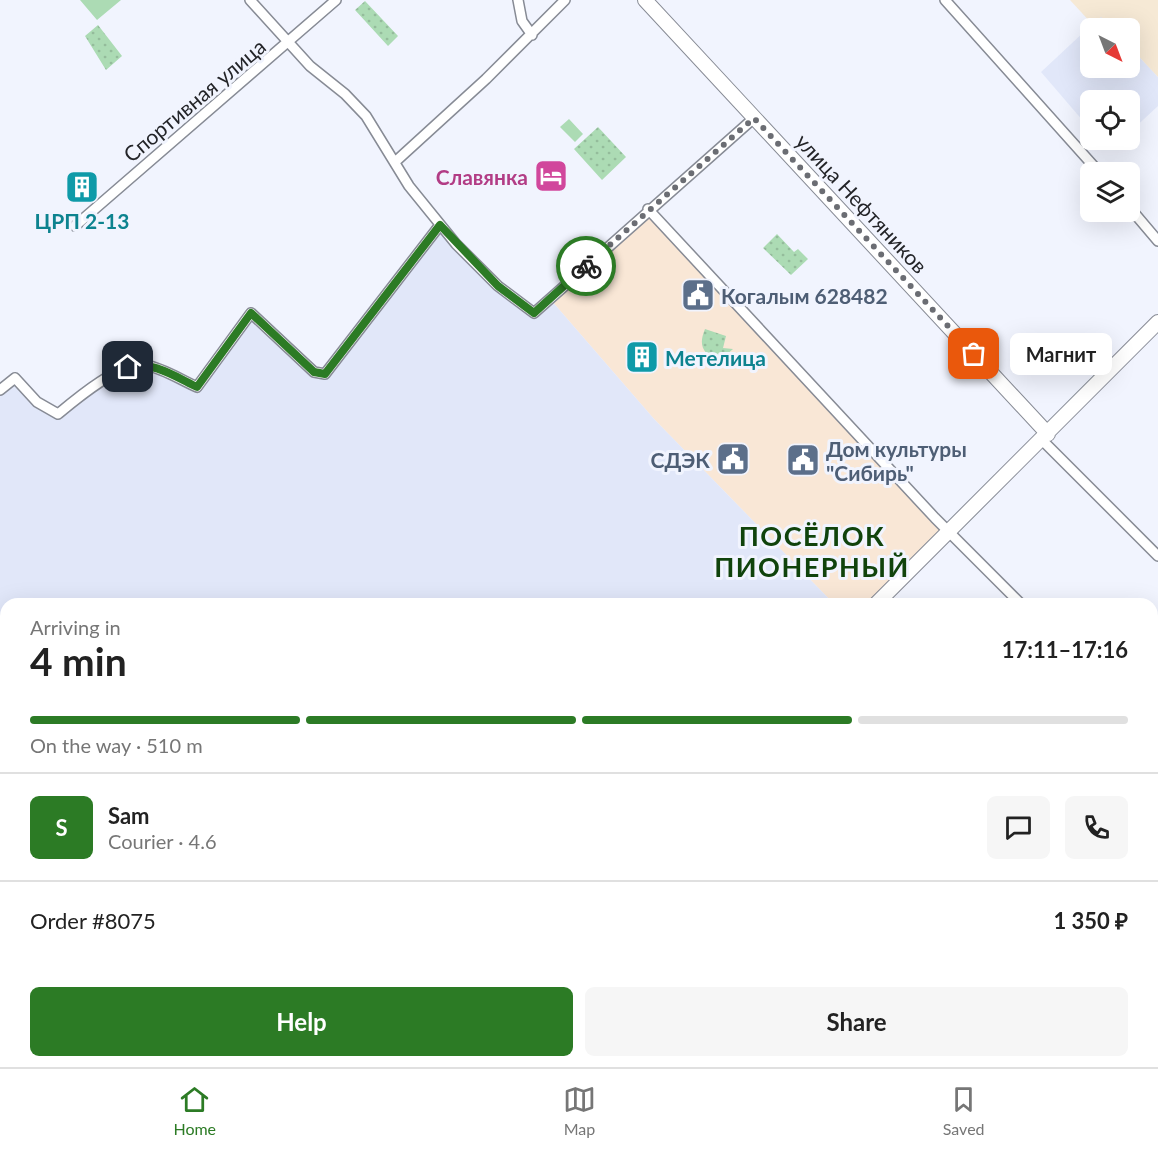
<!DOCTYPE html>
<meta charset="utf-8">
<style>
:root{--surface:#fff;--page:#f6f6f6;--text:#222;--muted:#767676;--line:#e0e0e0;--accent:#2c7b25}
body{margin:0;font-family:Lato,sans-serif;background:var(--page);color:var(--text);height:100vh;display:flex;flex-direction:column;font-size:22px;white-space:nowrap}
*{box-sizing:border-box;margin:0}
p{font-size:20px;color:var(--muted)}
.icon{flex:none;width:33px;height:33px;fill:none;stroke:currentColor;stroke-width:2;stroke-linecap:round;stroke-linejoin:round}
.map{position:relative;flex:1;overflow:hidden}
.panel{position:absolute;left:0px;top:598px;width:1158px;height:470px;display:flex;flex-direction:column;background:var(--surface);border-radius:18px 18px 0 0;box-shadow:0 6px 24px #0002}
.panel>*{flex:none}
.needle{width:39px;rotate:138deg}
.controls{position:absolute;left:1080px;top:18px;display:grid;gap:12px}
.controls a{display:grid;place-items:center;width:60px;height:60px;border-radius:9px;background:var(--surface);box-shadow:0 6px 24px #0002;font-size:30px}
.pin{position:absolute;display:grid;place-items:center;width:51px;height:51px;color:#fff;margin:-26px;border-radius:12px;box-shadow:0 3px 9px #0006}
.courier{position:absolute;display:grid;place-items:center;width:60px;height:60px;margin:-30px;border:4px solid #2c7b25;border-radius:50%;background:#fff;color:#222;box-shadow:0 2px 8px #0007}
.bubble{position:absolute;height:42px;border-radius:9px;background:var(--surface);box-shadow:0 6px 24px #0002;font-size:20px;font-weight:700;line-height:42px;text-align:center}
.summary em{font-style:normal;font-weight:700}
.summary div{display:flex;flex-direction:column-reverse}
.summary{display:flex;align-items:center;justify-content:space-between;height:102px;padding:0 30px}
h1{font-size:39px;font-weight:700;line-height:45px}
.bar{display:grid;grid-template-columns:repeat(4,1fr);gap:9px 6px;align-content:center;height:72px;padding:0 30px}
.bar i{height:8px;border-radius:4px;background:var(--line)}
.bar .selected{background:var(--accent)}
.bar p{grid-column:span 4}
.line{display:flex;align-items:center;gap:15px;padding:0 30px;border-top:2px solid var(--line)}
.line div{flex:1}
.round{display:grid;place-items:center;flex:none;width:63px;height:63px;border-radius:9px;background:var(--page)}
.button{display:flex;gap:12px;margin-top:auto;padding:12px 30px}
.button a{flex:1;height:69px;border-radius:9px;background:var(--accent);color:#fff;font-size:24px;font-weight:700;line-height:69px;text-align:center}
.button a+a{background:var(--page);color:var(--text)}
.tabs{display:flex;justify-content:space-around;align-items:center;height:84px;border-top:2px solid var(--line);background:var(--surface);font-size:16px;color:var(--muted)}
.tabs a{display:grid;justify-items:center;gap:3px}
.tabs .selected{color:var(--accent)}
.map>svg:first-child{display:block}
.commercial{fill:#f9e7d6}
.built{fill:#e1e7f9}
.education{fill:#f6e9d5}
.grass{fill:#acdbb4}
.park{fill:url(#park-dots)}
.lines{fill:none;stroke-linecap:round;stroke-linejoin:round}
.street-casing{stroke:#878b95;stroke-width:12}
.secondary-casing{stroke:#878b95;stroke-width:16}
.street{stroke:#fff;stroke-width:9}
.secondary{stroke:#fff;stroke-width:14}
.rail-casing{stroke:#53555a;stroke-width:4.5}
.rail{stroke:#f1f4fe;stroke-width:2;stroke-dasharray:7;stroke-linecap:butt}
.done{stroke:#6b6d73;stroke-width:6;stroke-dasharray:0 10.8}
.route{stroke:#2c7b25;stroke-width:8}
.labels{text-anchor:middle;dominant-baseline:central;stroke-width:6;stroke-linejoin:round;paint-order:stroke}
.street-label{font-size:21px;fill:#232428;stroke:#f1f4fe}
.hotel-label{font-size:21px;font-weight:bold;fill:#b23c85;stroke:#f1f4fe;text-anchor:end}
.culture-label{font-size:21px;font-weight:bold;fill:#0d838f;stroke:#f1f4fe}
.service-label{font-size:21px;font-weight:bold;fill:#4e5e75;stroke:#f1f4fe;text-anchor:start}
.district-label{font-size:27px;font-weight:bold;letter-spacing:1.5px;fill:#10430c;stroke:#f1f4fe}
</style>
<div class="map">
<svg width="1158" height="1067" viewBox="0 0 1158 1067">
<defs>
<pattern id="park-dots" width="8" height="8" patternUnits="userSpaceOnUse" patternTransform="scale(1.5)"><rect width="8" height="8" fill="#acdbb4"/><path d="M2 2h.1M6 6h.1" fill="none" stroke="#94bc9b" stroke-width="1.8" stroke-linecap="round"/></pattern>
</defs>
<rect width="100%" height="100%" fill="#f1f4fe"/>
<!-- commercial -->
<path class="commercial" d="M648,209l301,323 -73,72h-42l-180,-185 -104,-120z"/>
<!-- built -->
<path class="built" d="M1101,16l11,12h-22v40h40v-21l28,30v29l-28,26v-32h-40v29l-49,-57z
M440,225l16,19 78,69 16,-14 104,120 180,185h-828v130l-6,-6v-338l15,-12 43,36 25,-19 53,-31 61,23 54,-74 68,62z
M0,815l6,6v241h245l6,5h-257z
M324,1062h517l5,5h-517z"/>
<!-- education -->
<path class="education" d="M1070,0h88v77l-28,-30v-19h-18l-11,-11 -8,8z"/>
<!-- grass -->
<path class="grass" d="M80,0h41l-24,20z
M569,119l14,15 -8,8 -15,-15z"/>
<!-- park -->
<path class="park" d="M365,1l33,35 -10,10 -33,-36z
M98,25l24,31 -16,14 -21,-34z
M598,127l28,30 -24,23 -28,-31z
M777,234l17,18 4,-3 10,10 -17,16 -28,-27z
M705,329l21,7 -3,12 10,1 -16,14c-14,-11 -19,-17 -12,-34z"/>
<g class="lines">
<!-- street casing -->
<g class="street-casing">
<path id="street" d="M250,0l60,66 35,28 21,22 43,70 47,58 42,42 36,27 220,-195
M518,0l4,21 10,14
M945,0l154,172
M395,162l91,-83 79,-79
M1130,208l28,33
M648,209l287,309 86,86
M75,226l261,-226
M0,390l15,-12 22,24 21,12c18,-15 63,-53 87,-49 18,3 36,15 52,22l54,-74 63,59 11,2 115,-149
M1042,440l116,116
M1152,735l6,6
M1152,877l6,-6
M1152,1009l6,-7
M841,1062l5,5
M965,1067l5,-5
M1088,1067l6,-5"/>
</g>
<!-- secondary casing -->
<g class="secondary-casing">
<path id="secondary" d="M645,0l403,434
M876,604l282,-282
M0,728l6,6
M324,1062l5,5
M437,1067l3,-5"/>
</g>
<!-- street -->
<use href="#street" class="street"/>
<!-- secondary -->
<use href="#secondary" class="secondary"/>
<!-- rail casing -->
<g class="rail-casing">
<path id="rail" d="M0,781l6,6
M0,813l6,5
M0,888l6,6
M225,1062l10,5
M255,1062l5,5
M277,1062l5,5"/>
</g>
<!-- rail -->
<use href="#rail" class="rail"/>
</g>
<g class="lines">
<!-- done -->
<path class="done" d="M586,266l168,-148 220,236"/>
<!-- route -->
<path class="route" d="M128,367c23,-7 48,10 69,20l54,-74 63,59 11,2 115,-149 58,61 36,27 52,-47"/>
</g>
<!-- icons -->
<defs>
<g id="hotel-square" transform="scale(1.725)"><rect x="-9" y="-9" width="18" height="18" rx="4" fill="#d1479c" stroke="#f1f4fe"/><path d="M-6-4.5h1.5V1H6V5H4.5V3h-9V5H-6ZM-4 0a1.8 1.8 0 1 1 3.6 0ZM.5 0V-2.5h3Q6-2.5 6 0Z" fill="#fff"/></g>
<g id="building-square" transform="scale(1.725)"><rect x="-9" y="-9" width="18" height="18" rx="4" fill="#0f9aa8" stroke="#f1f4fe"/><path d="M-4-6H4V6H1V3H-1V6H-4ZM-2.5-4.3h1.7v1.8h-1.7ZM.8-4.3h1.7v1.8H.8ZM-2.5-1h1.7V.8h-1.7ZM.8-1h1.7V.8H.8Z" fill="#fff"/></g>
<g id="civic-square" transform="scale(1.725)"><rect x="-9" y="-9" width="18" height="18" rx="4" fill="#5c6f8a" stroke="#f1f4fe"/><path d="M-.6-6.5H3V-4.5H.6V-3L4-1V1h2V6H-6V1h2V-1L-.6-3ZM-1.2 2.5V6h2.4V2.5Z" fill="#fff"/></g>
</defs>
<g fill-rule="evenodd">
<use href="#hotel-square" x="551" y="176"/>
<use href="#building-square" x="82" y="187"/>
<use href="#civic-square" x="698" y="295"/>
<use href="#building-square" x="642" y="357"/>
<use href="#civic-square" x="733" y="459"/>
<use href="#civic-square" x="803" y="460"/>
</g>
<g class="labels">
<!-- street labels -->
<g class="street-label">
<text transform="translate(194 100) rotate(-40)">Спортивная улица</text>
<text transform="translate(862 203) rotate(47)">улица Нефтяников</text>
</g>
<!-- hotel labels -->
<g class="hotel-label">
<text x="528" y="176">Славянка</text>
</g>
<!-- culture labels -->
<g class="culture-label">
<text x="82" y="220">ЦРП 2-13</text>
<text x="665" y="357" text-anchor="start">Метелица</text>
</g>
<!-- service labels -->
<g class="service-label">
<text x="721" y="295">Когалым 628482</text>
<text x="826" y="448">Дом культуры<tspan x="826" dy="24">"Сибирь"</tspan></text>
<text x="710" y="459" text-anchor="end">СДЭК</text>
</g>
<!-- district labels -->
<g class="district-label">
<text x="812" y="535">ПОСЁЛОК<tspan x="812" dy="31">ПИОНЕРНЫЙ</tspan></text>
</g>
</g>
</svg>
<div class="controls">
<a><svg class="needle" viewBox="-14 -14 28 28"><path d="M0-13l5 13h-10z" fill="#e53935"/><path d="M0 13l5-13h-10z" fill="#767676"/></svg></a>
<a><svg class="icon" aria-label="locate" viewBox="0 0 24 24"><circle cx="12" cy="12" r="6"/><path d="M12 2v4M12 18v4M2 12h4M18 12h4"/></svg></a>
<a><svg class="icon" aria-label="layers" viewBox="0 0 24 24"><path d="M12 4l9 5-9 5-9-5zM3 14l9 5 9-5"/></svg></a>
</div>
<div class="pin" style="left:974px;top:354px;background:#ea580c"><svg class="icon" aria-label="bag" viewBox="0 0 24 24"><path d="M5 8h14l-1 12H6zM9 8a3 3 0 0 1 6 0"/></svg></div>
<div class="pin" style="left:128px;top:367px;background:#1f2937"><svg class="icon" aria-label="home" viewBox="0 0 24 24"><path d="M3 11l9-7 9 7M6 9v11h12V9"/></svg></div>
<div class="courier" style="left:586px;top:266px"><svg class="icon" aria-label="bike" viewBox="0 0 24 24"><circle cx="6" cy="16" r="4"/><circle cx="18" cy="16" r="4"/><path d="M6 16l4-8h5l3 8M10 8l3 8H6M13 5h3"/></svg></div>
<div class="bubble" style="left:1010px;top:333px;width:102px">Магнит</div>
<section class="panel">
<div class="summary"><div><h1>4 min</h1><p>Arriving in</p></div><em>17:11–17:16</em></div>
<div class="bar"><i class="selected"></i><i class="selected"></i><i class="selected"></i><i></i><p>On the way · 510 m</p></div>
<div class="line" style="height:108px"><b class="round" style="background:var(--accent);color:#fff">S</b><div><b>Sam</b><p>Courier · 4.6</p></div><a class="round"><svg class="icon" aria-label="chat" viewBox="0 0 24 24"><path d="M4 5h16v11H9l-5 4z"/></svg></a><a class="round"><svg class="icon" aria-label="phone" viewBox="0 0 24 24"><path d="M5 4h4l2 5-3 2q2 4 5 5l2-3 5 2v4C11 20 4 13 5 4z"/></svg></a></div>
<div class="line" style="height:78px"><div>Order #8075</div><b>1 350 ₽</b></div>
<div class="button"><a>Help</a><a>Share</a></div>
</section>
</div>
<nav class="tabs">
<a class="selected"><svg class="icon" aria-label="home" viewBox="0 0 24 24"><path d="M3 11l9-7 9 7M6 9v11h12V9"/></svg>Home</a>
<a><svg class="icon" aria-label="map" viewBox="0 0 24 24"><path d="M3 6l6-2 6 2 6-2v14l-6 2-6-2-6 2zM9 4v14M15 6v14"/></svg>Map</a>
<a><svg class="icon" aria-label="saved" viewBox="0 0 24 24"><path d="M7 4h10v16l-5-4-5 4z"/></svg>Saved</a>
</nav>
